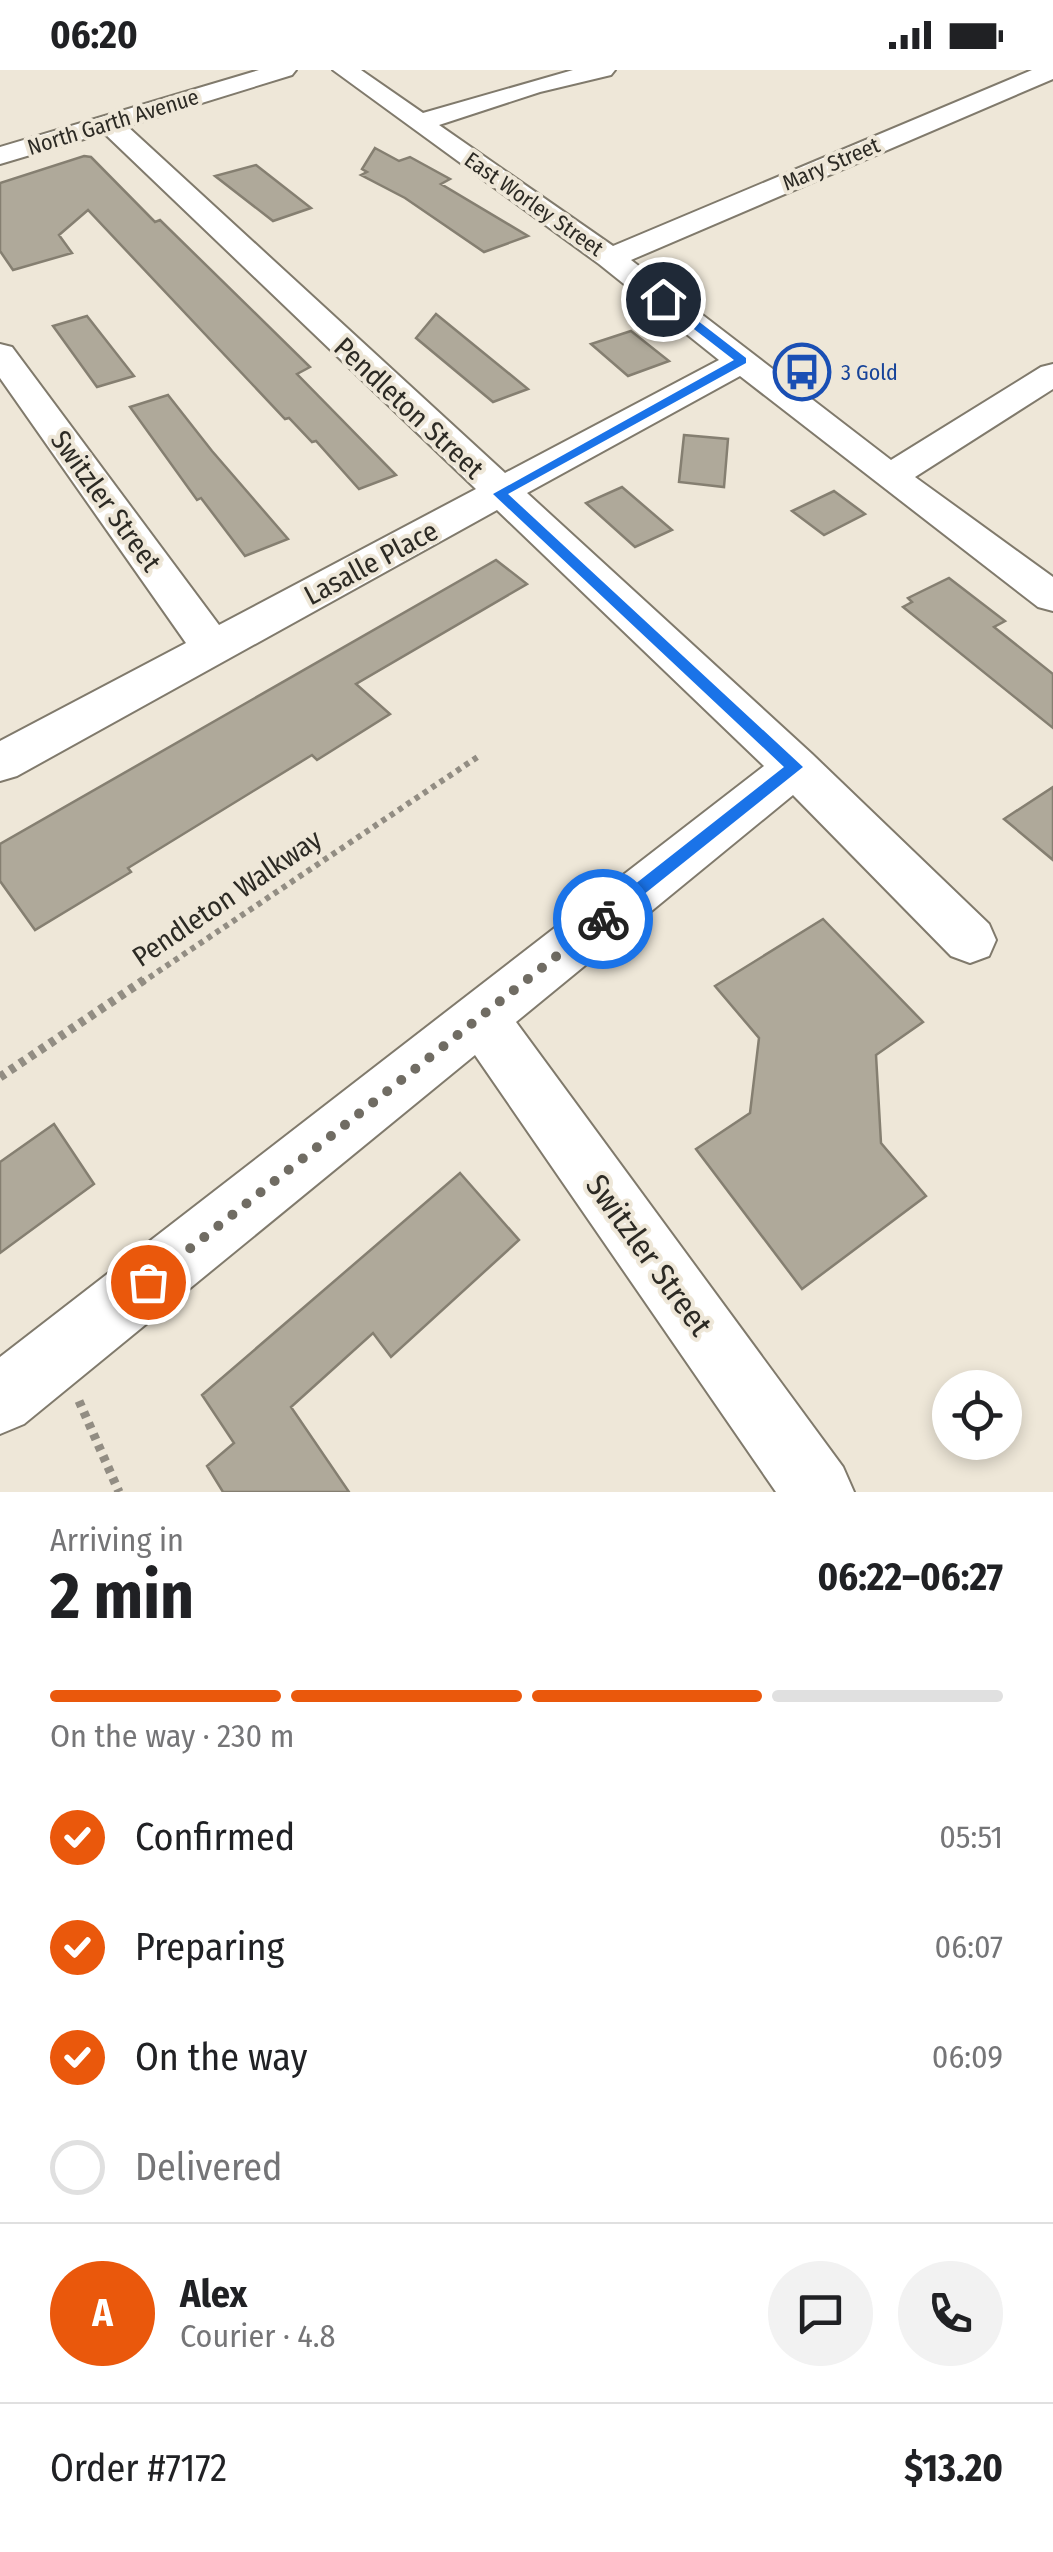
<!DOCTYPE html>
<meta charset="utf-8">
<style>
:root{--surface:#fff;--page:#f2f2f2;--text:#202124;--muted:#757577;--line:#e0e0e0;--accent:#ea580c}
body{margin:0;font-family:"Fira Sans Condensed",sans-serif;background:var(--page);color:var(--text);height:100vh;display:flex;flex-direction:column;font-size:38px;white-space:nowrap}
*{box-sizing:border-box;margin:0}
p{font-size:32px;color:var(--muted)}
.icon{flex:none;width:55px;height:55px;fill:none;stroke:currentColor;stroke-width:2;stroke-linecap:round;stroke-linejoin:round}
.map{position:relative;height:1422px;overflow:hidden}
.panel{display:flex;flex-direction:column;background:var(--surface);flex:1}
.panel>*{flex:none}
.fabs{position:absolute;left:932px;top:1300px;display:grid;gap:20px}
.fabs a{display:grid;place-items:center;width:90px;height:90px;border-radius:50%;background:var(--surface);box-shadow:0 5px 15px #0003;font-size:50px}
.pin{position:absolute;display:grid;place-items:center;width:85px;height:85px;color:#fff;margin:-42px;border:5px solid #fff;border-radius:50%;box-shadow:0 2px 10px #0007}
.courier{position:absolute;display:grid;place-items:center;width:100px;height:100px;margin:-50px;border:8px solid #1a73e8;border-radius:50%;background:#fff;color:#222;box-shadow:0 2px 12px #0007}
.summary em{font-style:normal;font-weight:700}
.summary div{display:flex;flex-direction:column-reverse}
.summary{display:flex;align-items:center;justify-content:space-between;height:170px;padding:0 50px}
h1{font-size:65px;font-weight:700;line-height:75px}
.bar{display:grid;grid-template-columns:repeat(4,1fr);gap:15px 10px;align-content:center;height:120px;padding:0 50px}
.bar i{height:12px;border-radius:8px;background:var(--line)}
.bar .on{background:var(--accent)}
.bar p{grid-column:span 4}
.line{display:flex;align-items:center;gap:25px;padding:0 50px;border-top:2px solid var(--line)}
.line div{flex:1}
.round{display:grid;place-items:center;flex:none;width:105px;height:105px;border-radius:52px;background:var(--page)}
ol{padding:0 50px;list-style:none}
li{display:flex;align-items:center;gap:30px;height:110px}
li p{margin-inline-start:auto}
li .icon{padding:10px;border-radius:50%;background:var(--accent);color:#fff;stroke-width:4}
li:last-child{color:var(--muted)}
li i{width:55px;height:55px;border:5px solid var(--line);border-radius:50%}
.status{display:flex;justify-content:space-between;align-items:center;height:70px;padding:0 50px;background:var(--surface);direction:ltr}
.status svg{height:28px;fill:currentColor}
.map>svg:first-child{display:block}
.building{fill:#afa99a;stroke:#857f71;stroke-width:2.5}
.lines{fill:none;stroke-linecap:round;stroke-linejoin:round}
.minor-casing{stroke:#807a6c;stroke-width:4}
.path-far1{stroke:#928d83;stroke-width:6;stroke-dasharray:5 5;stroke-linecap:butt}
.path{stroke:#928d83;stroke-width:9;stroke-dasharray:6 6;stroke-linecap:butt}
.minor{fill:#fff;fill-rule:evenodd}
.route{fill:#1a73e8}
.done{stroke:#706c63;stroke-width:10;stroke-dasharray:0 18}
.labels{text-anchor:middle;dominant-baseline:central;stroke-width:8;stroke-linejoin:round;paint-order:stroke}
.far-street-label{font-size:22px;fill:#2c2a24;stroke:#eee7d8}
.far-transit-label{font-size:22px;fill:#164399;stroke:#eee7d8;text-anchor:start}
.street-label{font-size:28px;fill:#2c2a24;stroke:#eee7d8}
.near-street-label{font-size:32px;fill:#2c2a24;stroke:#eee7d8}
</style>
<div class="status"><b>06:20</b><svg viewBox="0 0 49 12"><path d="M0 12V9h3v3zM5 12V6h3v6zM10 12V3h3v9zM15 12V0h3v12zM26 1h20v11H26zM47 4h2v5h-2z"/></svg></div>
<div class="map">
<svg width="1053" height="1422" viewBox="0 0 1053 1422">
<rect width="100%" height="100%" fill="#eee7d8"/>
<!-- building -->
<path class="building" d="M375,78l24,13 11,-4 40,22 -9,5 87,52 -44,16 -79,-54 -44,-23 6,-3 -5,-3z
M84,86l7,1 64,65 5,-2 150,147 -13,7 99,101 -37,14 -43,-48 -4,1 -23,-24 -4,1 -197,-209 -29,25 13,18 -59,17 -13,-19v-68z
M256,95l55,43 -38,13 -58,-45z
M436,244l92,75 -35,13 -77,-64z
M87,246l47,60 -37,11 -44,-61z
M631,261l38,30 -41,15 -37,-32z
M168,325l44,56 76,88 -43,17 -44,-58 -4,2 -67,-93z
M684,365l44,4 -4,48 -45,-5z
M622,417l50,43 -37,17 -49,-44z
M834,421l31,23 -41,21 -32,-24z
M496,490l31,24 -171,100 34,30 -73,46 -5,-5 -184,113 3,4 -96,58 -35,-49v-37z
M949,508l56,43 -11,6 59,47v54l-150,-121 9,-5 -4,-4z
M1053,717v73l-49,-41z
M823,849l100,103 -47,33 5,88 45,53 -124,93 -106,-140 54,-36 9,-75 -44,-52z
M54,1054l40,60 -94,69v-91z
M460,1103l59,67 -128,117 -18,-24 -82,74 58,85h-126l-16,-26 27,-23 -32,-48z"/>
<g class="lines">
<!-- minor casing -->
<g class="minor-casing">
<path id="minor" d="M259,0h37l-4,5 -165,51 378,347 214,-113 -120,-96 -266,-194h28l62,43 150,-43h42l-4,5 -71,17 -101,33 174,121 419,-176h21v9l-422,181 260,200 150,-93 12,-3v25l-138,88 138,100v34l-15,-4 -298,-231 -213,117 285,261 177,170 7,16 -7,16 -19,7 -19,-7 -158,-161 -277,227 327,445 11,25h-78l-301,-437 -451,369 -24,10v-77l764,-591 -267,-256 -480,266 -17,5v-40l186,-98 -186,-265v-34l12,3 207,278 257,-136 -372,-356 -104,31v-17z"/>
</g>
<!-- path-far1 -->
<path class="path-far1" d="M141,913l338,-227"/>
<!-- path -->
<path class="path" d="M0,1007l144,-97
M79,1331l40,91"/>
<!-- minor -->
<use href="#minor" class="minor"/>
</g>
<!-- route -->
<path class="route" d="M659,227h8l79,61v5l-238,131 295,273 -200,160 -6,-2v-11l187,-147 -291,-273 241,-134 -75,-58z"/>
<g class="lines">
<!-- done -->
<path class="done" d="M148,1212l455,-363"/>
</g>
<!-- icons -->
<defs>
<g id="bus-ring" transform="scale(2.875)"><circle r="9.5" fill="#eee7d8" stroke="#1a4fb4" stroke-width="1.5"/><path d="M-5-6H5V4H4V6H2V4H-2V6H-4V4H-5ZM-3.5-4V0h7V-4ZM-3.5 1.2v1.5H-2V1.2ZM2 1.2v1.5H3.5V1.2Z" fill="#1a4fb4"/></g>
</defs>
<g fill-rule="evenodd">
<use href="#bus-ring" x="802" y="302"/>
</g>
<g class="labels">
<!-- far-street labels -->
<g class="far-street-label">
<text transform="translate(113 52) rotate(-17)">North Garth Avenue</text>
<text transform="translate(831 94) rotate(-23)">Mary Street</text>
<text transform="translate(534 134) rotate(35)">East Worley Street</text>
</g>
<!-- far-transit labels -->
<g class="far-transit-label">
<text x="841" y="302">3 Gold</text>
</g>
<!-- street labels -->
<g class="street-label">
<text transform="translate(409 338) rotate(43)">Pendleton Street</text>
<text transform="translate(106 431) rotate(54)">Switzler Street</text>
<text transform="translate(371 493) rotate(-28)">Lasalle Place</text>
<text transform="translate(227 828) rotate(-34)">Pendleton Walkway</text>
</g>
<!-- near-street labels -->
<g class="near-street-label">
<text transform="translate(649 1185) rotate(54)">Switzler Street</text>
</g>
</g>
</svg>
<div class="fabs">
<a><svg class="icon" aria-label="locate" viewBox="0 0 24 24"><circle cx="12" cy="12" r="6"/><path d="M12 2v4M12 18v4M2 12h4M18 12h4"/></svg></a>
</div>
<div class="pin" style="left:148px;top:1212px;background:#ea580c"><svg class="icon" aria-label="bag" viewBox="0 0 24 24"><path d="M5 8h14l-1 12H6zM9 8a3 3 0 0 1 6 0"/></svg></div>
<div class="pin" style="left:663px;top:229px;background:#1f2937"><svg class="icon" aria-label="home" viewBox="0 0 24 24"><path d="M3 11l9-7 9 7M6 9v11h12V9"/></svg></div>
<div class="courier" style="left:603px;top:849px"><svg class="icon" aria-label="bike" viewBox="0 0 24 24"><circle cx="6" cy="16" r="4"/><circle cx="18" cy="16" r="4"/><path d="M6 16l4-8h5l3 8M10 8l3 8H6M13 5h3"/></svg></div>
</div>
<section class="panel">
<div class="summary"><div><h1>2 min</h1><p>Arriving in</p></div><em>06:22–06:27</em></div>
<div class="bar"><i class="on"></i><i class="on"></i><i class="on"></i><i></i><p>On the way · 230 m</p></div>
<ol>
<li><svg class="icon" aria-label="check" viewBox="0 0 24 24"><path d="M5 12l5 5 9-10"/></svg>Confirmed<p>05:51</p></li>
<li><svg class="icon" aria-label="check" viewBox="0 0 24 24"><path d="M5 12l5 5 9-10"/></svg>Preparing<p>06:07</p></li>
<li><svg class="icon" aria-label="check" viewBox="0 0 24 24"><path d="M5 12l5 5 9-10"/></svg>On the way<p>06:09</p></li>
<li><i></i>Delivered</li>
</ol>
<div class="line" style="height:180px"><b class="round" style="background:var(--accent);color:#fff">A</b><div><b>Alex</b><p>Courier · 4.8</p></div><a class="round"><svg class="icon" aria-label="chat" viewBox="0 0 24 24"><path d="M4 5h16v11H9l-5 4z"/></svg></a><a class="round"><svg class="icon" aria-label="phone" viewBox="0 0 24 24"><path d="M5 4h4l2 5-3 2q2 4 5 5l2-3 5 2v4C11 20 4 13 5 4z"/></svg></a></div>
<div class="line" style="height:130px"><div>Order #7172</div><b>$13.20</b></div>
</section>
